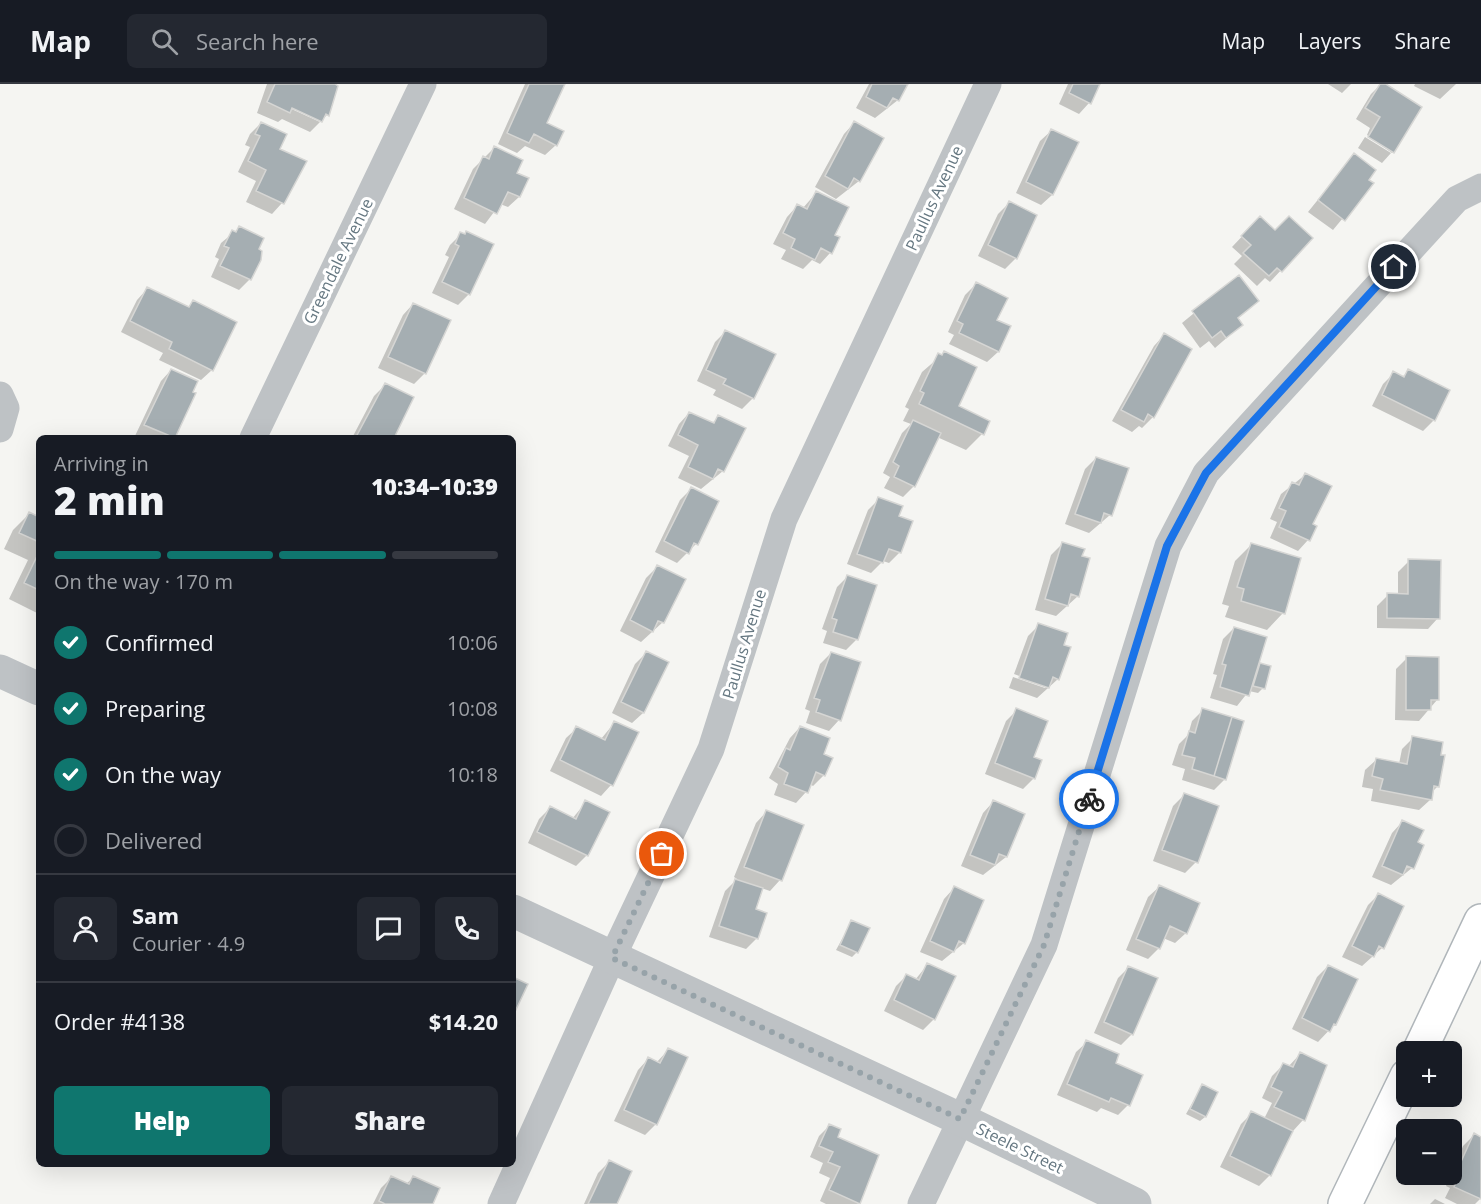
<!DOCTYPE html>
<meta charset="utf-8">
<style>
:root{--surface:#171b24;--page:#242831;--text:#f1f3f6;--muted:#9ea1a6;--line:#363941;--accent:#0f766e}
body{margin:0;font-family:"Open Sans",sans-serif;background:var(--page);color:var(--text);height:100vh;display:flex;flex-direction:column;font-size:22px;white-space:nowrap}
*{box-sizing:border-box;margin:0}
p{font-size:20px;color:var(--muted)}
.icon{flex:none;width:33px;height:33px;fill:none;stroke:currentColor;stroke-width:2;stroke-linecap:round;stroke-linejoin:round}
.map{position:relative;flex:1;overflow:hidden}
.drawer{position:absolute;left:36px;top:351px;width:480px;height:732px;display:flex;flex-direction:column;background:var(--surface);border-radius:9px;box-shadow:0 6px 24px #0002}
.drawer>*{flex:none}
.fabs{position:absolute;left:1396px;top:957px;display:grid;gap:12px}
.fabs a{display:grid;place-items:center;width:66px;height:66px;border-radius:9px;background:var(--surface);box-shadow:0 6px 24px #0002;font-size:30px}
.pin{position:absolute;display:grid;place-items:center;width:51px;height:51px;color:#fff;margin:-26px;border:3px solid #fff;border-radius:50%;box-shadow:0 2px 6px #0007}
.courier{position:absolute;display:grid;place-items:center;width:60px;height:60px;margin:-30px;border:4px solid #1a73e8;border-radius:50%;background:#fff;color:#222;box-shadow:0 2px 8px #0007}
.overview em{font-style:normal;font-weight:800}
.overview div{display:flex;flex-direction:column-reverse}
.overview{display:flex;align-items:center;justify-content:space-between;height:102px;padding:0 18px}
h1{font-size:39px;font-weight:800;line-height:45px}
.bar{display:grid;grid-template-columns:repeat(4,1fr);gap:9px 6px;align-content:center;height:72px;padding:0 18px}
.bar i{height:8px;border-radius:4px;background:var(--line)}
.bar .current{background:var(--accent)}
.bar p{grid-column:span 4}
.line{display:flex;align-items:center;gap:15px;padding:0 18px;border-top:2px solid var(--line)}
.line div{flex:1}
.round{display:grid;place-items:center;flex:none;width:63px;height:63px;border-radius:9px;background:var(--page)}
ol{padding:0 18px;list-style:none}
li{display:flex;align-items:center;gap:18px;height:66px}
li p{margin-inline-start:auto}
li .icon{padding:6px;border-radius:50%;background:var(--accent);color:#fff;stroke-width:4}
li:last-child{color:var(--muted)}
li i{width:33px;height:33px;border:3px solid var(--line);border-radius:50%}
.button{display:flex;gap:12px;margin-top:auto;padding:12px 18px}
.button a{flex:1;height:69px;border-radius:9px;background:var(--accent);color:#fff;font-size:24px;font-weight:800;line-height:69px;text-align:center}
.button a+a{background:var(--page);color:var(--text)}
header{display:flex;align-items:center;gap:36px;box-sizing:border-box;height:84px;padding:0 30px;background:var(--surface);border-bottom:2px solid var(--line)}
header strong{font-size:28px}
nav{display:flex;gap:33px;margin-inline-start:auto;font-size:21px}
.search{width:420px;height:54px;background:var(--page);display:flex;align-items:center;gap:15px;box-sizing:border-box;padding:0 21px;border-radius:9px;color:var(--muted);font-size:22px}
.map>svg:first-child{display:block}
.shadow{fill:#0003}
.building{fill:#a5aeb2;stroke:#d6d6d4;stroke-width:1.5}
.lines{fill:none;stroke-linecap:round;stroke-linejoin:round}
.secondary-casing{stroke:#b0b6ba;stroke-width:36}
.minor{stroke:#bec2c5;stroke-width:27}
.tertiary{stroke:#bec2c5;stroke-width:33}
.secondary{stroke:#fff;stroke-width:33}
.done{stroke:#97a3a9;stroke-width:6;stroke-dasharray:0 10.8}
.route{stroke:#1a73e8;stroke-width:8}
.labels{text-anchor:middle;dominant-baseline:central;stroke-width:6;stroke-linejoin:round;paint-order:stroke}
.street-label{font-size:16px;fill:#657781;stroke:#fff}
</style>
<header>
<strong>Map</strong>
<div class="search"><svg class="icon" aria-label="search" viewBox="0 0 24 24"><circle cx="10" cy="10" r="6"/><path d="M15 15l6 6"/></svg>Search here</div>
<nav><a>Map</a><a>Layers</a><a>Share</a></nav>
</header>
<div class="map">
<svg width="1481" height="1120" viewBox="0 0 1481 1120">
<rect width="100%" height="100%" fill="#f5f5f2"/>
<!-- shadow -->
<path class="shadow" d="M267,0h66l-6,31 -6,6 -35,-17 -1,2 35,16 -10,10 -28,-13 -4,3 -21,-9z
M525,0h39l-19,40 11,21 -11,10 -20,-9 -8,7 -19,-9z
M869,0h38l-9,16 -23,18 -19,-10z
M1068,0h30l-9,19 -10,11 -20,-10z
M1328,0h23l-9,9z
M1381,0l39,23 -28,46 -25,-18 3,-7 -14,-9 15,-25z
M1415,0h41l-16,15 -26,-13z
M261,39l17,26 4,54 -10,11 -26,-12 10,-21 -18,-9 12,-25 -5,-2 5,-11z
M854,39l5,58 -23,18 -21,-12 29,-53z
M1051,47l1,64 -11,10 -25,-12 24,-52z
M1365,53l26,16 -9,10 -24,-15z
M494,64l21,25 12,6 -8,18 -11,10 -8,-3 -15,20 -31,-15 19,-40z
M1354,71l17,29 -38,46 -25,-18z
M816,109l17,42 5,2 -8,16 -10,11 -8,-4 -9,9 -22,-10 5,-9 -13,-6 14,-27 10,-11 6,2z
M1009,119l7,55 -11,11 -27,-13 20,-42z
M239,144l18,22 2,9 -9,20 -11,11 -28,-13 8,-18 -4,-2 6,-14z
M1249,145l26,3 36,6 -41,44 -5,-4 -8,8 -23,-22 8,-8 -10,-9z
M461,150l8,60 -11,11 -26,-12 17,-36 -4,-2 5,-10z
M1238,193l19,24 -20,18 4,6 -11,10 -15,13 -6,-7 -9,7 -18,-25z
M976,200l19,37 14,6 -11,25 -11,10 -38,-18 5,-9 -6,-3 17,-37z
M147,205l40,19 6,-6 19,68 -11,10 -42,-20 4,-7 -42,-21 16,-32z
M413,220l12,69 -11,11 -36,-16 25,-53z
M726,247l48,24 -21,43 -11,11 -29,-14 3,-5 -19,-9 18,-39z
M1164,251l-11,82 -11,11 -3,-2 -7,6 -20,-11 42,-75z
M944,269l13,54 25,27 -16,16 -29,-13 -23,49 -11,11 -19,-9 6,-11 -7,-4 19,-40 9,-9 -8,-3 6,-12 -4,-2 17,-35z
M171,286l23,24 -21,44 -38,-2 26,-55z
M1409,287l39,20 -15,30 -10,10 -51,-25 11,-22 11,-11 8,4z
M385,301l27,12 -20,41h-40l22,-42z
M689,329l22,11 8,-7 4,54 -22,18 -23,-11 11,-22 -21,-10 11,-22z
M1096,374l14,57 -21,18 -24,-9 20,-55z
M1305,391l6,50 -3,15 -10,11 -28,-13 7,-16 -7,-3 11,-25z
M691,405l26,13 -21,42 -19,19 -22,-11 25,-52z
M879,415l18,18 3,35 -11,11 -6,-2 -12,12 -24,-9 21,-54z
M29,430l10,5v95l-30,-15 19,-39 -24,-11 9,-19z
M1062,460l19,13 -3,39 -22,20 -21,-6 16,-55z
M1251,461l32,68 -16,17 -42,-13 4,-11 -7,-2 13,-43z
M1409,477l29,57 -10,11 -51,-1v-22l11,-11h10v-23z
M657,483l6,55 -22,20 -21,-11 26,-53z
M848,492l27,10 -19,54 -10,10 -23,-7 4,-12 -5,-2 15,-42z
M1039,541l23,21 -4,33 -21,19 -28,-10 4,-11 32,11 2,-2 -33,-12 14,-38z
M1234,544l22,40 4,-3 3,23 -5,5 -9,-2 -12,15 -27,-8 7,-23 -4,-1 10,-35z
M646,569l21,10 -24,50 -11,10 -20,-10 23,-49z
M831,569l8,67 -10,11 -23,-8 4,-12 -5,-2 15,-45z
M1407,574l30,42 -18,21 -24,-1 1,-51z
M1017,626l15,48 2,20 -11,11 -38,-15 21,-53z
M1203,626l22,69 -11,11 -32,-10 3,-11 -13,-4 7,-21 9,-9 4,-14z
M615,638l-4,63 -10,11 -51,-25 16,-33 11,-10 24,11z
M800,643l22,28 2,20 -11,11 -3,-2 -4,8 -10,11 -22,-8 4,-11 -9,-6 21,-40z
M1413,654l25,48 -6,6 -2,8 -11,10 -48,-9 2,-12 -11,-2 3,-17 11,-10 23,4 3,-15z
M1184,711l12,67 -11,11 -32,-12 20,-55z
M586,718l1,53 -11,11 -48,-23 11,-24 11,-11 22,11z
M993,718l30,13 -17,42 -23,18 -22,-9 22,-53z
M766,728l14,68 -10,11 -9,-3 -7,22 3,28 -11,11 -37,-12 16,-46 12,-12 -3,-2 22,-54z
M1402,738l14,21 -4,25 -21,17 -19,-8 20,-44z
M1159,803l27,46 -11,10 -12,-5 -4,10 -11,11 -22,-9 22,-53z
M954,804l10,55 -22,18 -22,-9 24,-53z
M1378,811l4,53 -20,18 -20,-9 26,-52z
M852,837l5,31 -5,5 -16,-7z
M928,880l6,55 -11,11 -39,-19 12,-25 10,-10 9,4z
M1328,882l7,58 -17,18 -26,-13 25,-52z
M1129,883l3,67 -11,11 -27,-12 24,-55z
M1087,958l27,21 14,42 -10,10 -17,-7 -4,4 -40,-17 19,-43z
M668,966l-12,74 -11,11 -31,-14 24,-51 10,-11 8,4z
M1300,970l25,12 -22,54 -10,11 -23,44 -11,11 -39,-19 21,-43 11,-11 12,6 8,-16 -10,-5 10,-22 11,-11 5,2z
M1202,1002l3,31 -5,4 -14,-7z
M830,1041l6,13 22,66h-32l-6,-3 10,-23 -11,-5 4,-10 -13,-6 9,-21z
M1474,1051l7,3v60l-6,6h-18l-12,-6 5,-10 -4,-2 17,-40z
M609,1078l6,42h-31l14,-31z
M414,1093l17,27h-58l8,-16 10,-10 15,6z
M1435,1115l10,5h-15z"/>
<!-- building -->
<path class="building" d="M275,0h60l3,2 -9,30 -3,-2 -4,8 -30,-14 -2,5 -23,-11z
M529,0h36l-18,39 17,8 -7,15 -23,-12 -5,9 -22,-10z
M872,0h36l-9,17 -6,-3 -6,10 -21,-11z
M1073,0h27l-9,20 -22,-11z
M1380,0h6l36,23 -28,46 -26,-16 12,-20 -15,-9z
M854,37l30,17 -24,44 -6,-4 -6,11 -23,-13z
M261,38l26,12 -7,15 27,12 -23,43 -28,-13 10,-21 -18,-9 12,-25 -5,-2z
M1051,45l28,13 -26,53 -27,-13z
M494,62l29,14 -6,13 12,5 -9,19 -12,-5 -11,22 -33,-16 19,-42 6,3z
M1354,69l22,17 -7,10 5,3 -29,38 -27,-21z
M816,107l33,16 -14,28 5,2 -8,17 -11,-6 -6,12 -24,-12 4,-9 -12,-6 14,-29 10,5z
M1009,117l28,14 -20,44 -29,-14z
M1260,132l15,14 14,-14 24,22 -31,34 -5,-4 -8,8 -26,-23 8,-8 -10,-9z
M239,142l25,12 -5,11 3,2 -1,9 -10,20 -31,-14 9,-18 -5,-2 8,-16 4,2z
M466,147l28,13 -24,51 -28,-13 17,-36 -4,-2 5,-12 5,2z
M1239,191l20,26 -21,17 5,7 -17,13 -5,-7 -9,7 -20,-27z
M976,198l32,16 -11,22 14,6 -12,26 -40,-19 4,-9 -6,-3z
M147,203l42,20 4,-7 44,22 -24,49 -44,-22 3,-7 -42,-21z
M413,219l38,17 -25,54 -38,-17z
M725,246l51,24 -22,45 -31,-15 3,-5 -20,-9z
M1164,249l28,16 -38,69 -6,-4 -4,8 -23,-12z
M944,267l33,16 -18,39 31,15 -6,14 -65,-31 5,-11 -4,-2 18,-38 4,2z
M171,285l27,12 -5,11 3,1 -21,45 -31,-13z
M1408,285l42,21 -15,31 -53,-26 11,-24 11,6z
M385,299l29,14 -20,41 -38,-1z
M689,328l25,11 4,-8 28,13 -22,44 -6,-3 -5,10 -25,-12 10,-22 -20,-10z
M913,336l28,13 -26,54 -21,-10 5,-11 -6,-4z
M1096,373l33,11 -17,48 -8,-3 -3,10 -26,-9z
M1305,389l27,13 -19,38 4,2 -7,15 -31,-14 7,-16 -7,-3 13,-26 7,3z
M691,403l28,14 -21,44 -4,-2 -5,11 -25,-13z
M878,413l25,9 -4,10 14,5 -12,32 -12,-4 -6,14 -26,-9z
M29,428l10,5v25l-20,-9z
M1062,458l23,7 -3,7 8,2 -11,39 -8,-3 -3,12 -23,-7z
M1251,459l50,15 -16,56 -44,-13 3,-12 -7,-2z
M39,468v38l-15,-7z
M1408,475l33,1 -1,59 -53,-1v-25l21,1z
M657,481l29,14 -22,44 -6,-2 -5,11 -23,-12z
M847,491l30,10 -19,55 -25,-8 4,-12 -5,-2z
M1038,539l30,10 -4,12 7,2 -12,33 -6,-3 -4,11 -30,-10z
M1234,543l33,10 -18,59 -29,-9 6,-22 -4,-1z
M646,567l23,11 -25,51 -23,-11z
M831,568l30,10 -20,59 -25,-9 4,-12 -6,-2z
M1406,572l33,1v43h-8v10h-25z
M1260,579l11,3 -6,23 -12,-3z
M1016,624l32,13 -14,36 8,3 -7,19 -40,-16z
M1202,624l30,9 -18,59 -22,-7 3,-11 -13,-3 7,-24 6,2z
M1232,633l12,4 -18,59 -12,-4z
M614,637l25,11 -26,54 -53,-26 16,-34 29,14z
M800,642l30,12 -6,16 9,4 -8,18 -9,-4 -8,21 -24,-9 4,-11 -10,-6 8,-19 4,2z
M1412,652l31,6 -2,13h4l-6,32 -5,-1 -2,14 -52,-10 3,-11 -11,-3 4,-18 31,6z
M1184,709l35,13 -21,57 -36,-13z
M585,716l25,12 -22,44 -51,-24 13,-26 26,13z
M993,716l32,14 -18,43 -8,-3 -4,11 -25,-10z
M766,726l38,15 -22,56 -38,-14z
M1402,736l22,10 -6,12 6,3 -10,24 -7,-3 -4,9 -21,-9z
M735,795l28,9 -7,21 11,4 -9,26 -39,-13z
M1159,801l41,18 -13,31 -17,-8 -10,23 -24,-10z
M954,802l30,14 -19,44 -6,-3 -5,11 -24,-11z
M1378,809l26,13 -20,43 -5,-3 -5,11 -22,-11z
M851,836l19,8 -12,25 -18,-8z
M927,879l29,13 -21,44 -41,-20 12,-26 13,6z
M1328,881l30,14 -22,46 -2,-1 -4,8 -28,-14z
M1128,882l30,12 -25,57 -29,-13z
M513,893l15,7 -15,32z
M1086,956l33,14 -3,9 27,12 -13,31 -19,-8 -2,4 -42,-18z
M668,964l20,9 -31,68 -33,-15 24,-53 12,6z
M1300,968l27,13 -22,56 -31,-14 8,-15 -11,-5 12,-24 10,4z
M1202,1000l16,8 -12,25 -16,-8z
M1251,1027l42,20 -22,45 -41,-20z
M829,1040l12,5 -3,8 41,18 -19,49 -31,-14 11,-23 -12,-5 5,-10 -14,-6z
M1474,1049l7,4v62l-27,-12 5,-10 -4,-2z
M609,1076l23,11 -15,33h-29z
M391,1092l18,8 4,-8 27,12 -7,16h-48l-6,-3z"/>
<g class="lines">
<!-- secondary casing -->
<g class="secondary-casing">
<path id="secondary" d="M1419,968l62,-131
M1345,1120l62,-128"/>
</g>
<!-- minor -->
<path class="minor" d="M0,311l6,13 -6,21
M253,354l170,-354
M501,1120l111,-246 99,-209 73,-230 204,-435
M921,1120l123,-259 124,-399 38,-73 251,-274 24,-12"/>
<!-- tertiary -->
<path class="tertiary" d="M0,587l39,18
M513,827l447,208 175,85"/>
<!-- secondary -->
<use href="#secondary" class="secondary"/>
</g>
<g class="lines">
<!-- done -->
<path class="done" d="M662,770l-50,104 348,161 84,-174 45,-146"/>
<!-- route -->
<path class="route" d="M1089,715l78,-253 39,-73 188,-206"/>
</g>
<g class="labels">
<!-- street labels -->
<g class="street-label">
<text transform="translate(934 114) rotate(-65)">Paullus Avenue</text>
<text transform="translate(338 177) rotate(-64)">Greendale Avenue</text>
<text transform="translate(744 560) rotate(-73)">Paullus Avenue</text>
<text transform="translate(1020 1064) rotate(26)">Steele Street</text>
</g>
</g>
</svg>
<div class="fabs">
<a>+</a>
<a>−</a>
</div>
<div class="pin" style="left:662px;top:770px;background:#ea580c"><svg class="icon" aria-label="bag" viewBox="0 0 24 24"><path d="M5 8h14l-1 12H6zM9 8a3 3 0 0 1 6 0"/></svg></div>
<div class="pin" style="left:1394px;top:183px;background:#1f2937"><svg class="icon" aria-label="home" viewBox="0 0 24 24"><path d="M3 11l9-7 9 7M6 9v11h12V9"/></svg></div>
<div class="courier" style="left:1089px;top:715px"><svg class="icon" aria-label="bike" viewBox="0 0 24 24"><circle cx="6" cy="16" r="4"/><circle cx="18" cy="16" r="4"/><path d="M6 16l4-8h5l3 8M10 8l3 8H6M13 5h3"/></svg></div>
<section class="drawer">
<div class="overview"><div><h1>2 min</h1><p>Arriving in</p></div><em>10:34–10:39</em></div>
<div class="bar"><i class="current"></i><i class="current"></i><i class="current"></i><i></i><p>On the way · 170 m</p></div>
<ol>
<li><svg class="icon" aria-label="check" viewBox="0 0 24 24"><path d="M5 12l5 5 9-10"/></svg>Confirmed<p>10:06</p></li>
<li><svg class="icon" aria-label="check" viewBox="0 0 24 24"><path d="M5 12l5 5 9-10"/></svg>Preparing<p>10:08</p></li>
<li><svg class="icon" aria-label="check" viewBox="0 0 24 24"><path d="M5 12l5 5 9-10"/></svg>On the way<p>10:18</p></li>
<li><i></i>Delivered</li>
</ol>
<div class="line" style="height:108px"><a class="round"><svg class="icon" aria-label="person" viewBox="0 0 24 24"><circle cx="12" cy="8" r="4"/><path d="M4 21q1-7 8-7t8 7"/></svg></a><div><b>Sam</b><p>Courier · 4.9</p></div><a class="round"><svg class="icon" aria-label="chat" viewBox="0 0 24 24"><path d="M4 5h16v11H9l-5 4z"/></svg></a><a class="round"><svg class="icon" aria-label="phone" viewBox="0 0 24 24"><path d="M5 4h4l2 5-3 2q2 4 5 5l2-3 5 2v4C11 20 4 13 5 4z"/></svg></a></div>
<div class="line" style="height:78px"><div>Order #4138</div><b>$14.20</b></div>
<div class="button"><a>Help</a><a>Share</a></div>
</section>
</div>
